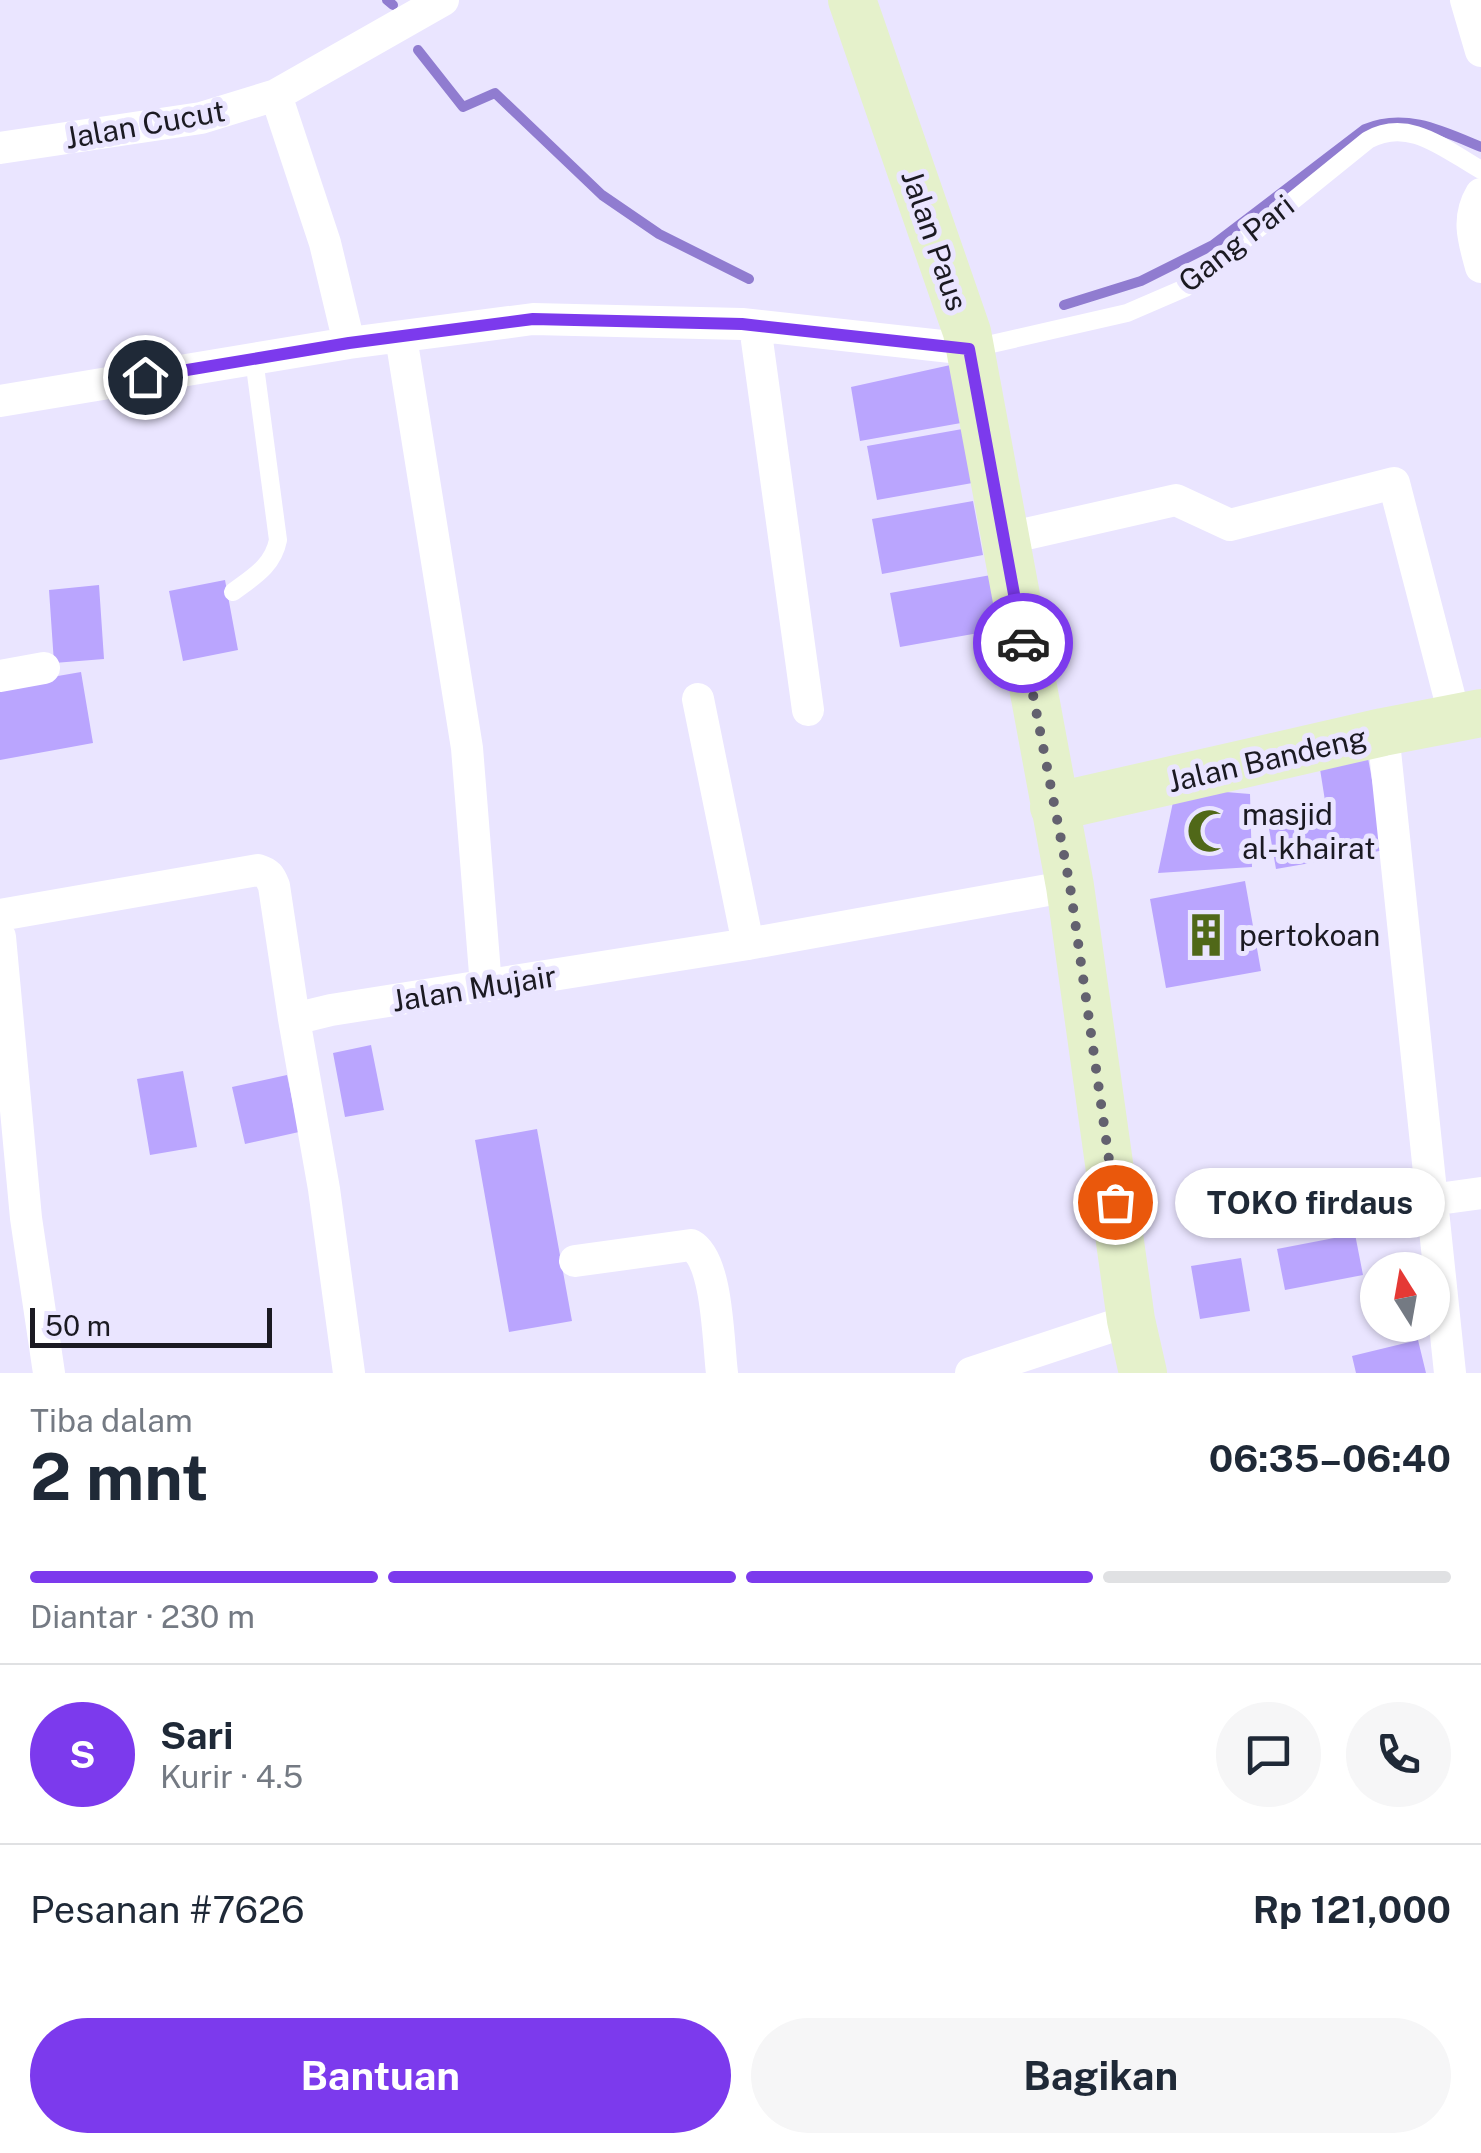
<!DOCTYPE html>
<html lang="id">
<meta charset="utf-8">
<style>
:root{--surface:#fff;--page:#f6f6f7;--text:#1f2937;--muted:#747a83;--line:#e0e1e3;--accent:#7c3aed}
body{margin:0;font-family:"Public Sans",sans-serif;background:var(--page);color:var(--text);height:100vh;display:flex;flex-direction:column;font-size:38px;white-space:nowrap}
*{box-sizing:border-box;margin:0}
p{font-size:32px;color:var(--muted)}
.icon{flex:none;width:55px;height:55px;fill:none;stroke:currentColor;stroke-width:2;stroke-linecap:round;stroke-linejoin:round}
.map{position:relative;height:1373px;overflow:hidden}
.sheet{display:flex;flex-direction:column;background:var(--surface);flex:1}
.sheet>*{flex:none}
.needle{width:65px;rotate:349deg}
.controls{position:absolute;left:1360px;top:1252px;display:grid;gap:20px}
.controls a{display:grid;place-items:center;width:90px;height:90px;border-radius:50%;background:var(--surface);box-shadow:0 2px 8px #0004;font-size:50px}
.scale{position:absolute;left:30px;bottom:25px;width:242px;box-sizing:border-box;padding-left:10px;border:5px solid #1b1a22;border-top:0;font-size:28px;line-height:35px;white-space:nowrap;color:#1b1a22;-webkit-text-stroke:8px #eae5ff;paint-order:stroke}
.pin{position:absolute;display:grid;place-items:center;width:85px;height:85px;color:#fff;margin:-42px;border:5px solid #fff;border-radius:50%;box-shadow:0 2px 10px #0007}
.courier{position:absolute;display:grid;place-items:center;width:100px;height:100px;margin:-50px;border:8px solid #7c3aed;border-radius:50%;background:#fff;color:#222;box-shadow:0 2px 12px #0007}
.bubble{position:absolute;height:70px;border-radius:35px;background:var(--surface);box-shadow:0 2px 8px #0004;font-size:32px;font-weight:700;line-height:70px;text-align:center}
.summary em{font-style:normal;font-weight:700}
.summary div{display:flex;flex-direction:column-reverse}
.summary{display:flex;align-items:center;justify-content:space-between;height:170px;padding:0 30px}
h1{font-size:65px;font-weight:700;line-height:75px}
.bar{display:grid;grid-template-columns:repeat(4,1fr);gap:15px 10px;align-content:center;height:120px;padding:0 30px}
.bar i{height:12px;border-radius:8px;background:var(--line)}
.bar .current{background:var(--accent)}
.bar p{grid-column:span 4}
.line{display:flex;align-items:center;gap:25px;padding:0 30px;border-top:2px solid var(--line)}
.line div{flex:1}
.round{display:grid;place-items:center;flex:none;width:105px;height:105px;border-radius:52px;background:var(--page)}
.primary-button{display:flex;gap:20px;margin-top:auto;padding:20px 30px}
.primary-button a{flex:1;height:115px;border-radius:60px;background:var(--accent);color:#fff;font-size:40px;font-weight:700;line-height:115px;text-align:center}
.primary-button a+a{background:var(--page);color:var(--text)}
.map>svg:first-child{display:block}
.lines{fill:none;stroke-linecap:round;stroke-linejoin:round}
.stream{stroke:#907cd0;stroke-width:10}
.building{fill:#baa5fe}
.lane{stroke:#fff;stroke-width:18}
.street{stroke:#fff;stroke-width:32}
.secondary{stroke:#e5f1cb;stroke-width:48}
.done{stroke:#63616f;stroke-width:10;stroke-dasharray:0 18}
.route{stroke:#7c3aed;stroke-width:12}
.labels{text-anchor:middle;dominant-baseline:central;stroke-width:10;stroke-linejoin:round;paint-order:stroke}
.street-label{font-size:30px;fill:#1b1a22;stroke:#eae5ff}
.poi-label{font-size:30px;fill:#1b1a22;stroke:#eae5ff;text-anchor:start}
</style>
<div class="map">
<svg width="1481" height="1373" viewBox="0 0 1481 1373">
<rect width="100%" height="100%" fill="#eae5ff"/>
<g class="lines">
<!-- stream -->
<path class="stream" d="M387,0l6,5
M418,50l45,57 32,-14 107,102 57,39 90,45
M1064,305l77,-24 72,-36 152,-116c40,-17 78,2 116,18"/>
</g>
<!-- building -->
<path class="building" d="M955,364l6,59 -101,18 -9,-54z
M968,428l10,54 -101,18 -10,-54z
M973,501l10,54 -101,19 -10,-55z
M991,575l10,54 -101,18 -10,-54z
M225,580l13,70 -55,11 -14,-70z
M99,585l5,74 -50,4 -5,-73z
M81,672l12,71 -93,17v-74z
M1368,758l17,92 -109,19 -9,-52 59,-10 -6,-38z
M1176,788l74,6 2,73 -94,6z
M1245,881l16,90 -95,17 -16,-89z
M371,1045l13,65 -39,7 -12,-64z
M183,1071l14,76 -47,8 -13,-76z
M287,1075l12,57 -54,12 -13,-57z
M537,1129l35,192 -63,11 -34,-192z
M1355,1234l8,41 -78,15 -8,-41z
M1241,1258l9,53 -50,8 -9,-53z
M1418,1340l8,33h-70l-4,-17z"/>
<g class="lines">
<!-- lane -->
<path class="lane" d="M974,348l153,-35 58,-25 183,-148c41,-23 76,9 113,30
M233,592c20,-15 40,-26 45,-52l-24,-181"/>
<!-- street -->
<path class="street" d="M1466,0l15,51
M276,95l49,148 24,100
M0,148l201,-30 75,-23 167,-95
M1481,194c-15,25 -7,47 0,73
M755,326l53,384
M401,337l66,411 19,238
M0,401l349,-58 184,-24 209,5 227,25
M1004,539l172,-39 54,25 164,-42 61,235
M0,676l44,-8
M698,699l50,245
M1383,732l67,641
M0,915l258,-45c10,3 12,6 16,16l20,133 37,-9 417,-66 322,-58
M0,937l26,281 23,155
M294,1019l30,170 25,184
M1431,1200l50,-7
M575,1261l116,-16c27,15 27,97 31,128
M971,1373l160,-53"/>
<!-- secondary -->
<path class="secondary" d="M852,0l115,332 103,554 61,434 12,53
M1054,807l329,-75 98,-19"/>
</g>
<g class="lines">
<!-- done -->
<path class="done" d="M1023,643l47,243 45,316"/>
<!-- route -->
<path class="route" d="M145,377l204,-34 184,-24 209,5 227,25 54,294"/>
</g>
<!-- icons -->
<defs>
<g id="mosque-bare" transform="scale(3.45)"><path d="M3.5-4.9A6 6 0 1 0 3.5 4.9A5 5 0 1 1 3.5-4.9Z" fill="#506818" stroke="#eae5ff" stroke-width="2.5" paint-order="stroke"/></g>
<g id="building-bare" transform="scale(3.45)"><path d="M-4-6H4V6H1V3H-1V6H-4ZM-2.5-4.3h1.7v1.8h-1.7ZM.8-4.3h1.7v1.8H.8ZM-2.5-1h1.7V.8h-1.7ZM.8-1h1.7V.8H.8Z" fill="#506818" stroke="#eae5ff" stroke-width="2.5" paint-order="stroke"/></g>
</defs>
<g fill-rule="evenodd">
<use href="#mosque-bare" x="1209" y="831"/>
<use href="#building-bare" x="1206" y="935"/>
</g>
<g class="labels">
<!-- street labels -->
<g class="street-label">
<text transform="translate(145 124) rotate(-10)">Jalan Cucut</text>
<text transform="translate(935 240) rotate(71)">Jalan Paus</text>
<text transform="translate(1236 243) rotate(-38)">Gang Pari</text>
<text transform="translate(1267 759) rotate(-13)">Jalan Bandeng</text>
<text transform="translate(474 988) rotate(-9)">Jalan Mujair</text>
</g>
<!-- poi labels -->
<g class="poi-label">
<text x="1242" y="814">masjid<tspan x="1242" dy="34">al-khairat</tspan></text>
<text x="1239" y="935">pertokoan</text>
</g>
</g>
</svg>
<div class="controls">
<a><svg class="needle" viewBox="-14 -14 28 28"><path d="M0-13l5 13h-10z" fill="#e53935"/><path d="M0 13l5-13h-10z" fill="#747a83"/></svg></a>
</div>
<div class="scale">50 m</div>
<div class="pin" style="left:1115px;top:1202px;background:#ea580c"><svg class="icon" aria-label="bag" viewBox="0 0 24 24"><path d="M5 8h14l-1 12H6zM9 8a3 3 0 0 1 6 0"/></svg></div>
<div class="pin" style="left:145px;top:377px;background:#1f2937"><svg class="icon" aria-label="home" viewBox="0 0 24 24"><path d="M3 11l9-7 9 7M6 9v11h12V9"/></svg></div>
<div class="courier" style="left:1023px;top:643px"><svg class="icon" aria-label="car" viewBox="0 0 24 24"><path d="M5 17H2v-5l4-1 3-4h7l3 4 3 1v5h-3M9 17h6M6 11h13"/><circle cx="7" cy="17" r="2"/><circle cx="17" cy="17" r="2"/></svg></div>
<div class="bubble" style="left:1175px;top:1168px;width:270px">TOKO firdaus</div>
</div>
<section class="sheet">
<div class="summary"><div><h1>2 mnt</h1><p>Tiba dalam</p></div><em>06:35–06:40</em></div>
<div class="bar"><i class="current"></i><i class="current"></i><i class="current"></i><i></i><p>Diantar · 230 m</p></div>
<div class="line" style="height:180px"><b class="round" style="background:var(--accent);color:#fff">S</b><div><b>Sari</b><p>Kurir · 4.5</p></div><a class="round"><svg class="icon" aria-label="chat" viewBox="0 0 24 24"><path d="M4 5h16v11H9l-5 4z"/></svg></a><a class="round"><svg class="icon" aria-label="phone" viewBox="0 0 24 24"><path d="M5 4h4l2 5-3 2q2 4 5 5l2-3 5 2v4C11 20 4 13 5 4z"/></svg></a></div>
<div class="line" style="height:130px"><div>Pesanan #7626</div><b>Rp 121,000</b></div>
<div class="primary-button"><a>Bantuan</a><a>Bagikan</a></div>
</section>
